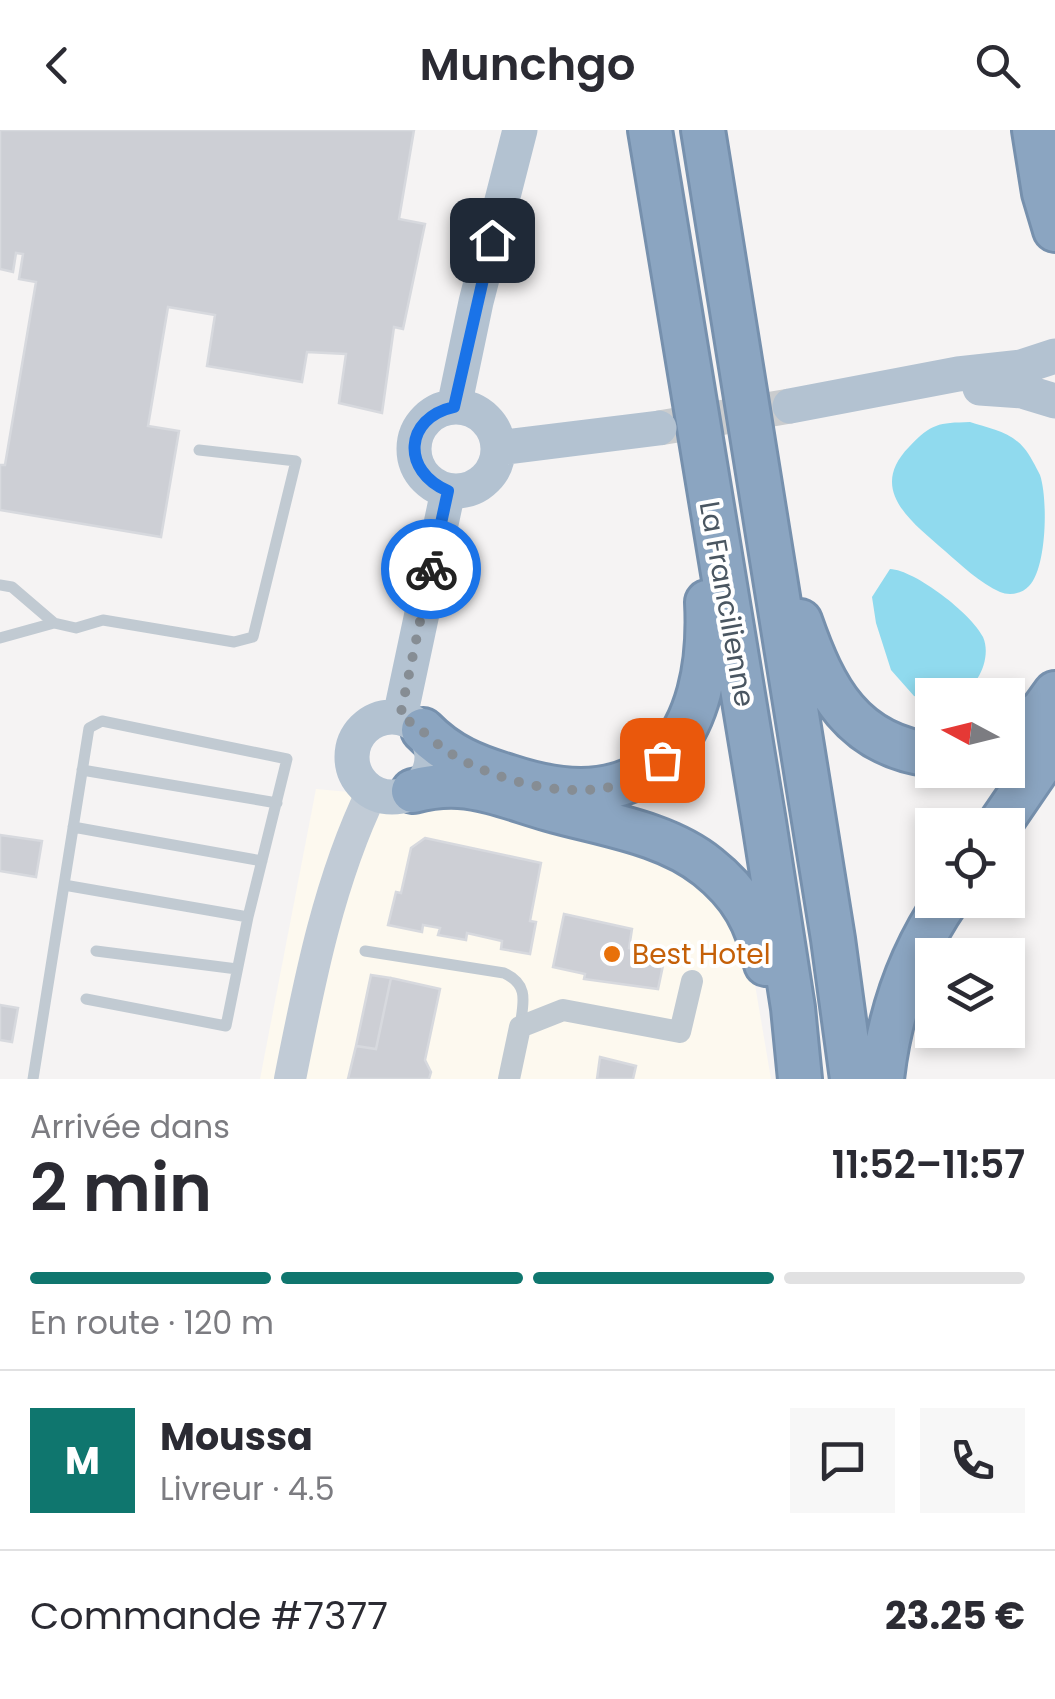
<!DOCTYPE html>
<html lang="fr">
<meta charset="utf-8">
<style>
:root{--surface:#fff;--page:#f7f7f7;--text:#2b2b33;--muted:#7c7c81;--line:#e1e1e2;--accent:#0f766e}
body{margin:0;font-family:Poppins,sans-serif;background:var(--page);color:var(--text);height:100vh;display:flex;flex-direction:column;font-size:38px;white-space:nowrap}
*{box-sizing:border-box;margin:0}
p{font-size:32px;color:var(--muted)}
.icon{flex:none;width:55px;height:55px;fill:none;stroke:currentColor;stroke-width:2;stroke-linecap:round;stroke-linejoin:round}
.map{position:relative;height:949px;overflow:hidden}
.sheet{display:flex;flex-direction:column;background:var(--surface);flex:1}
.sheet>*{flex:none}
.needle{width:65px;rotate:277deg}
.tools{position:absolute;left:915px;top:548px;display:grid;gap:20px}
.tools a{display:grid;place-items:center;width:110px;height:110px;border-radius:0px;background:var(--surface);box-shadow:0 5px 15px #0003;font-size:50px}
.pin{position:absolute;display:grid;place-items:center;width:85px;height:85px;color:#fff;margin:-42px;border-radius:20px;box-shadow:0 5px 15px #0006}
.courier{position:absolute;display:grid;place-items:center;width:100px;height:100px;margin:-50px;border:8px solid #1a73e8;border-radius:50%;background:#fff;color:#222;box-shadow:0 2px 12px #0007}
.head em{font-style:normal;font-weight:600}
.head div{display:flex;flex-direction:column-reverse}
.head{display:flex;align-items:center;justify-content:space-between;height:170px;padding:0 30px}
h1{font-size:65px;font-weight:600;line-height:75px}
.bar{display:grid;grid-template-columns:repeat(4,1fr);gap:15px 10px;align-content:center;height:120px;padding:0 30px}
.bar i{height:12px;border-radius:8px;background:var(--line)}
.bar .on{background:var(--accent)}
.bar p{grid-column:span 4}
.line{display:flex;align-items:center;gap:25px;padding:0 30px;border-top:2px solid var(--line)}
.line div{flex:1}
.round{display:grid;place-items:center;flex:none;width:105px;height:105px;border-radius:0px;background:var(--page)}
header{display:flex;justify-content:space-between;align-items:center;height:130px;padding:0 30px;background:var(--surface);font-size:45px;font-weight:600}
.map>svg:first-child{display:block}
.commercial{fill:#fdf9ef}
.water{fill:#90daee}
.building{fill:#cdcfd5;stroke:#d7d9de;stroke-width:2.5}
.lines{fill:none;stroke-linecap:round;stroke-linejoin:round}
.primary-tunnel{stroke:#caccce;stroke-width:35;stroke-dasharray:35 18;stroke-linecap:butt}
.highway-casing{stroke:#7690ad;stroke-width:48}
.lane{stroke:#c1cad2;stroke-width:11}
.street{stroke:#c1cad2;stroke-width:22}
.secondary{stroke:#c1cbd6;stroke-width:32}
.primary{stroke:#b3c2d1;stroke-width:35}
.highway{stroke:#8ba5c1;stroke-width:42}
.done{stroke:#868d94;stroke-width:10;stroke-dasharray:0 18}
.route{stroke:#1a73e8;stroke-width:12}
.food-dot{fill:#e8710a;stroke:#fff;stroke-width:4}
.labels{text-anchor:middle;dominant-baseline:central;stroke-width:8;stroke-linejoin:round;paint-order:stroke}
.street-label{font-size:28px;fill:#4a5661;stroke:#fff}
.food-label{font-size:28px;fill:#c56008;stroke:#fff;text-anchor:start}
</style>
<header><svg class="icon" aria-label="back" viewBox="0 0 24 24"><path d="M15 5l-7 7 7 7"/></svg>Munchgo<svg class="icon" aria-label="search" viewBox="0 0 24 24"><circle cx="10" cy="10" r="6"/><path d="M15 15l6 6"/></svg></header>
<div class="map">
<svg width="1055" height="949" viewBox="0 0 1055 949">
<rect width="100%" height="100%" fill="#f5f3f3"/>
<!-- commercial -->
<path class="commercial" d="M316,659l131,12 221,61 30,17 32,34 21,48 20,118h-511z"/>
<!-- water -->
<path class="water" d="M970,292c19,6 41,10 54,26 6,7 12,19 16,27 8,23 7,93 -11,111 -7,8 -20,10 -29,6 -20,-9 -39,-27 -55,-41 -33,-29 -78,-61 -36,-104 23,-24 29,-24 61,-25z
M890,439c25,1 82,45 93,68 9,20 -5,53 -27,58 -7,2 -16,0 -24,0v5l-18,-4 -23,-26 -15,-47 -4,-26z"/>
<!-- building -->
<path class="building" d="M0,0h414l-15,89 26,5 -22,105 -9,-2 -12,86 -43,-10 7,-49 -39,-2 -5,30 -95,-16 8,-51 -47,-8 -20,119 31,5 -18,106 -161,-27v-45h5l31,-183 -17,-3 4,-25 -7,-1 -3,19 -13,-3z
M0,705l42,6 -6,36 -36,-6z
M425,708l116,25 -11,58 6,1 -6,32 -29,-5 1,-8 -35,-8 -1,7 -28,-5 2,-7 -17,-3 -1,7 -34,-7 8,-33 5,1 10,-45z
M564,784l68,15 -3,19 36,8 -7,33 -74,-10 1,-5 -32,-7z
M371,845l20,3 -15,71 -20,-3z
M391,848l49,11 -15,71 6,12 -2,7h-81l8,-33 20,3z
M0,875l18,3 -6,34 -12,-2z
M600,927l36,9 -3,13h-36z"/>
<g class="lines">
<!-- primary-tunnel -->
<path class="primary-tunnel" d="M659,298l131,-22"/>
<!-- highway casing -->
<g class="highway-casing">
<path id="highway" d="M650,0l114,692 29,186 7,71
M703,0l130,809 19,140
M1034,0l10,63 11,37
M800,491c24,69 52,124 132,134
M423,600c25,26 53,37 87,47 142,47 204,-42 197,-175
M1008,606l34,-25 13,-18
M413,661c15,-4 30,-6 46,-5 30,2 61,15 90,23 52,15 116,23 159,58 34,27 49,55 58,97
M999,695l56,-82
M882,949c7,-65 28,-125 65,-179"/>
</g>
<!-- lane -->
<path class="lane" d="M0,455l12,2 42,36
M0,508l54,-15 22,5 27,-8 131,22 19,-5 43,-176 -97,-11
M82,640l195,33
M73,697l189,34
M96,821l141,18
M365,821l139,22c26,12 19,30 16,54
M86,869l140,27 22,-109
M33,949l56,-351 13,-7 185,38 -39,158 -184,-32"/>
<!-- street -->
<path class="street" d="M509,949l11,-52 43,-17 117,22 12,-51"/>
<!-- secondary -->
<path class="secondary" d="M290,949c19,-96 39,-199 82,-287"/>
<!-- primary -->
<path class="primary" d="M980,258l42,3 33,10
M790,276l168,-32 63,-7 34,-11
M454,277l22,-105 44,-172
M414 319a42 42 0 1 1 84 0a42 42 0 1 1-84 0Z
M498,318l161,-20
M352 627a40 40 0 1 1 80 0a40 40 0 1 1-80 0Z
M400,587l48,-226"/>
<!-- highway -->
<use href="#highway" class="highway"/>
</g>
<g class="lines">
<!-- done -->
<path class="done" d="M431,439l-31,148c20,8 32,25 50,36 46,29 128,50 179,28 11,-5 22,-15 33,-21"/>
<!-- route -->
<path class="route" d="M431,439l17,-78c-47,-20 -44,-73 6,-84l38,-167"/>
</g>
<!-- markers -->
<circle class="food-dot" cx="612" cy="824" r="10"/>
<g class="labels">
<!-- street labels -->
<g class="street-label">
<text transform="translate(727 474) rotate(80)">La Francilienne</text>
</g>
<!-- food labels -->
<g class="food-label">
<text x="632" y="824">Best Hotel</text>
</g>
</g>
</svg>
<div class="tools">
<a><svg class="needle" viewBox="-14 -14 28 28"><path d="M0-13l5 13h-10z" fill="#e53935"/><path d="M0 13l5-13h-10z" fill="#7c7c81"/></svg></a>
<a><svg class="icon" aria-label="locate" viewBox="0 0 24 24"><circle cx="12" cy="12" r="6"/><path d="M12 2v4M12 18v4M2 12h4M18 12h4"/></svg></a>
<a><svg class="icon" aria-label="layers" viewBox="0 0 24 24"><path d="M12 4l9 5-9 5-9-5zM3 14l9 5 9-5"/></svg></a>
</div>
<div class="pin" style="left:662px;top:630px;background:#ea580c"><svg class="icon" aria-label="bag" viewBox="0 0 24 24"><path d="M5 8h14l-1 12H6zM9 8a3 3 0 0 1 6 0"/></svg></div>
<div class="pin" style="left:492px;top:110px;background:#1f2937"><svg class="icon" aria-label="home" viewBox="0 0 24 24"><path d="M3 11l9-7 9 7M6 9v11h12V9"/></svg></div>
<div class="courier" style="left:431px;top:439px"><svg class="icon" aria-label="bike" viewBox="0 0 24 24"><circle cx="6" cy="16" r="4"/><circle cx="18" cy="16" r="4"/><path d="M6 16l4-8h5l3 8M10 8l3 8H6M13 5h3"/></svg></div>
</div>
<section class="sheet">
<div class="head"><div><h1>2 min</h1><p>Arrivée dans</p></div><em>11:52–11:57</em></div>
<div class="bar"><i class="on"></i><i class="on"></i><i class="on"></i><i></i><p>En route · 120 m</p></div>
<div class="line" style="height:180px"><b class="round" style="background:var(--accent);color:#fff">M</b><div><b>Moussa</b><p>Livreur · 4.5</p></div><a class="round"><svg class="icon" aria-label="chat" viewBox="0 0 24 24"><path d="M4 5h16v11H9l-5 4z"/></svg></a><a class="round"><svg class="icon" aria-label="phone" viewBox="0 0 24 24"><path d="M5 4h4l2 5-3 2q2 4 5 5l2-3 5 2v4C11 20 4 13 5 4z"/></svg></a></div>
<div class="line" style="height:130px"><div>Commande #7377</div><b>23.25 €</b></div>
</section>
